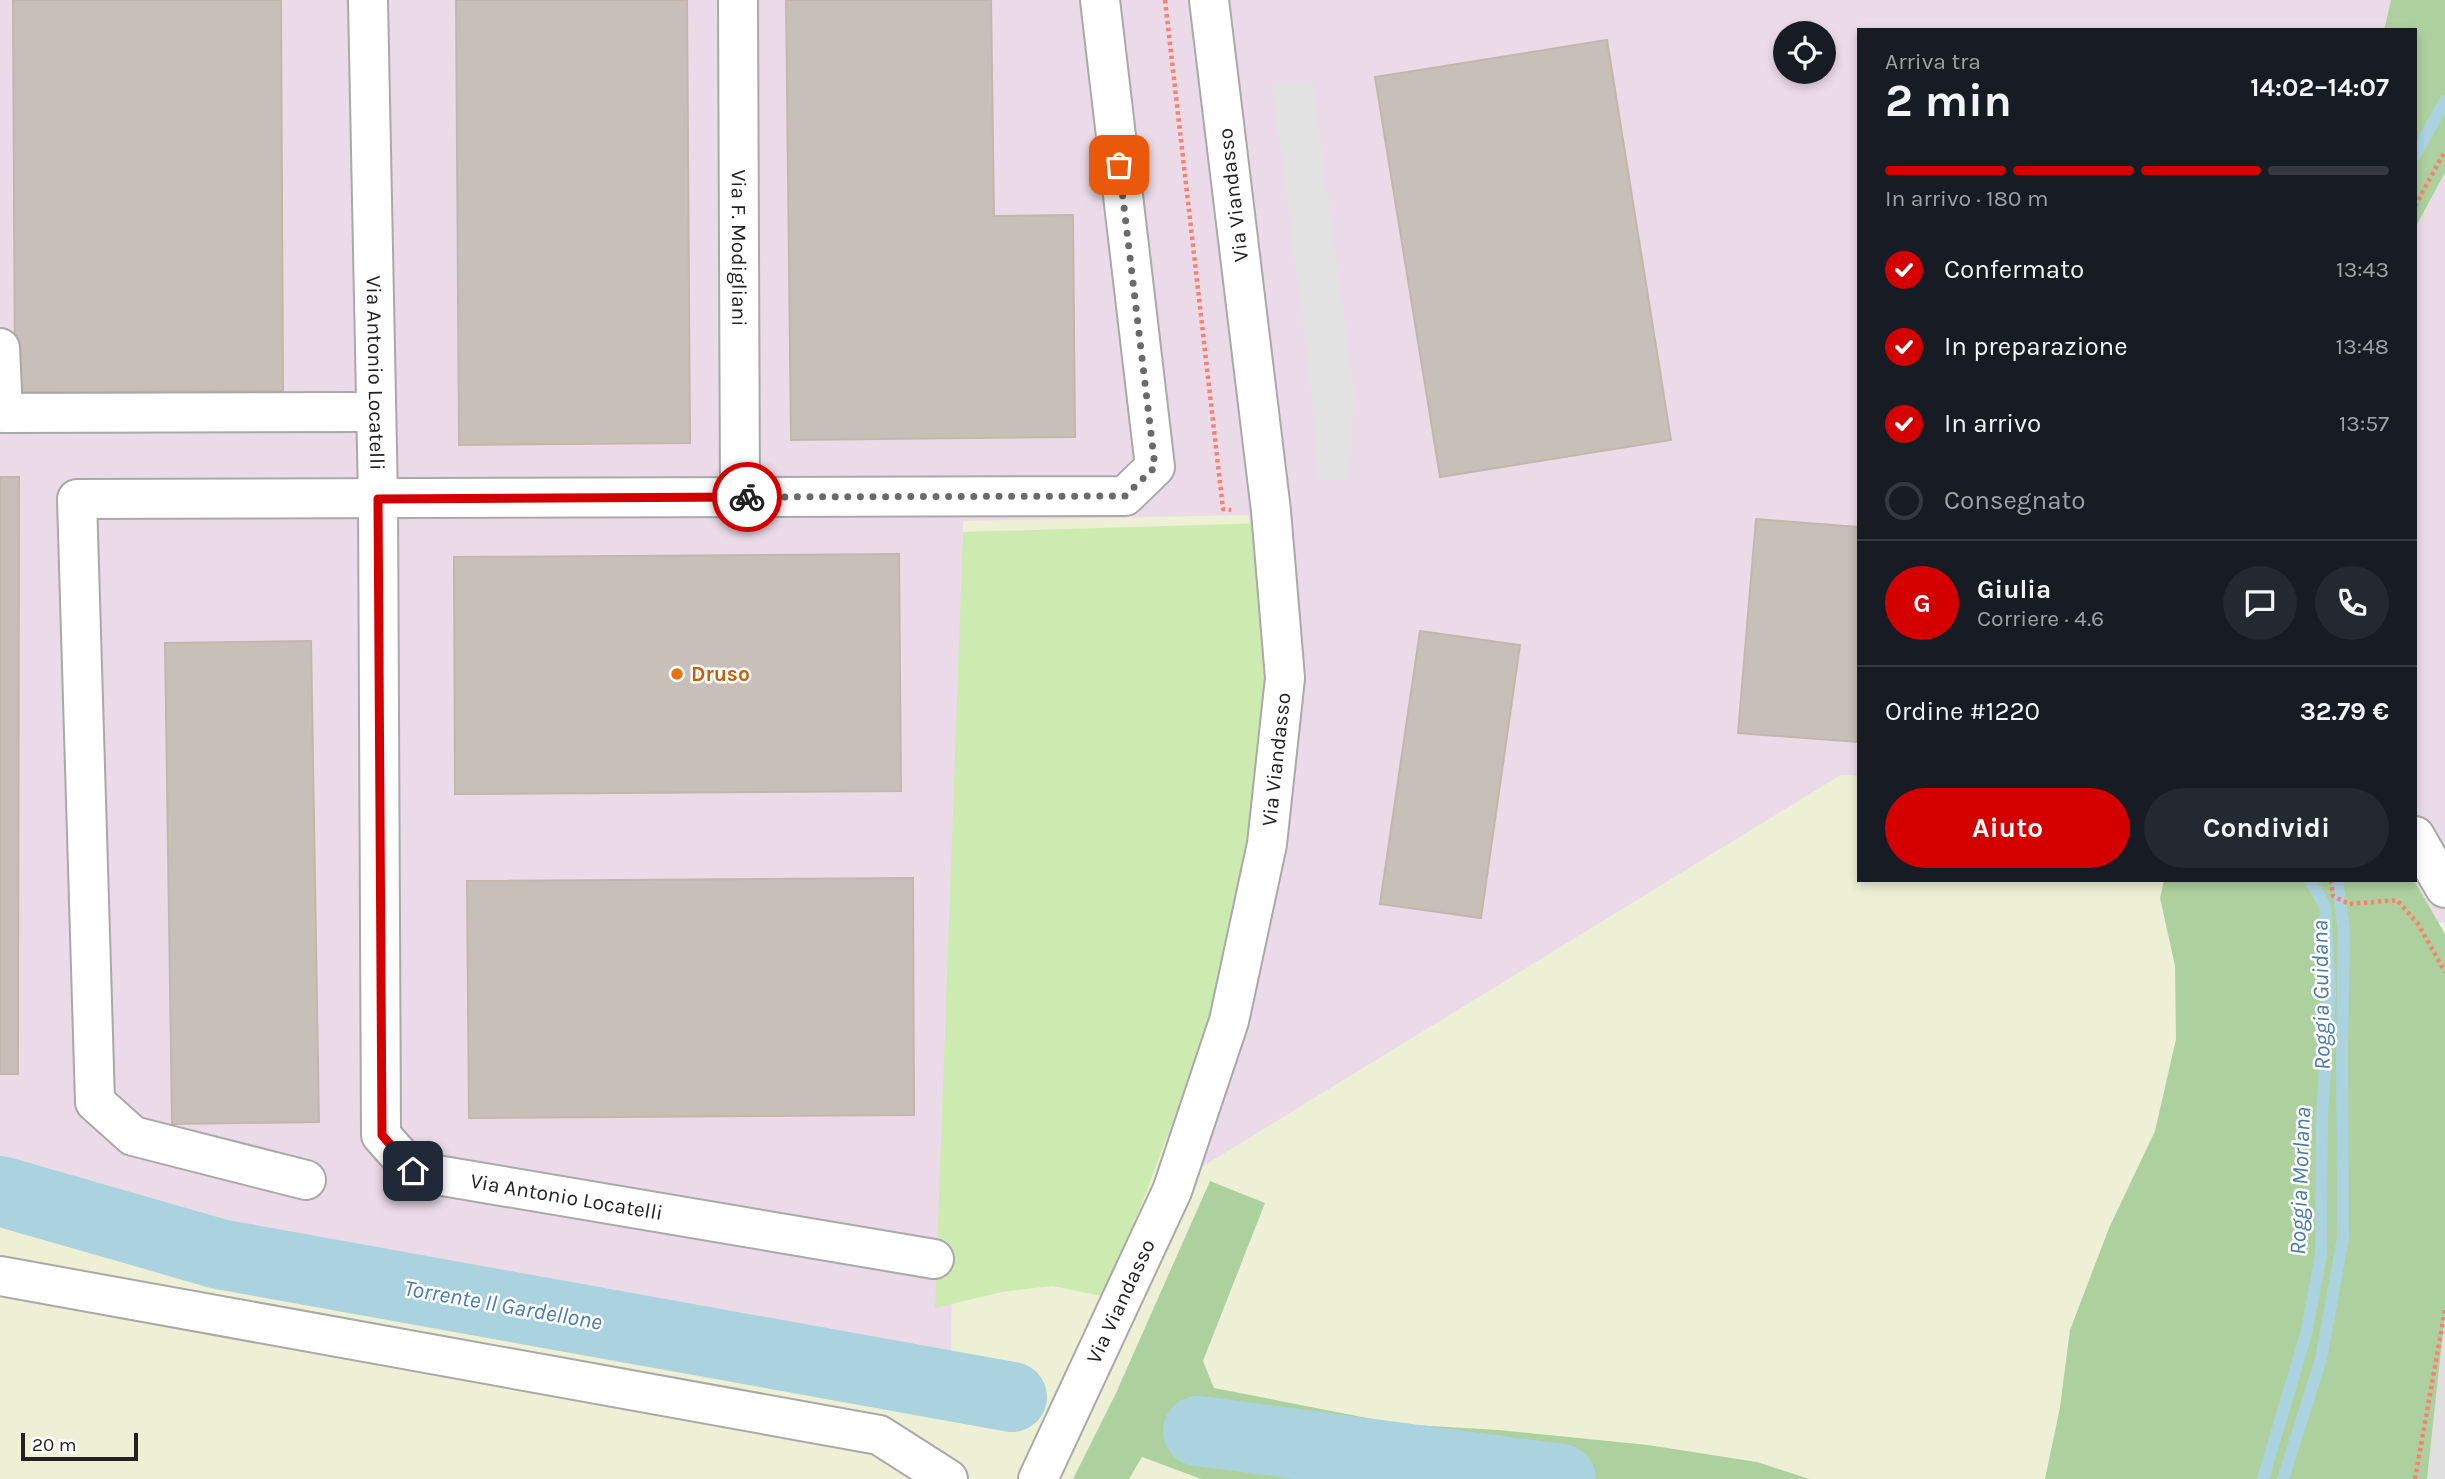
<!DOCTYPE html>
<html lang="it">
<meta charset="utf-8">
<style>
:root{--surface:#171b24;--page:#242831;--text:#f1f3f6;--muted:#9ea1a6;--line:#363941;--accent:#d40000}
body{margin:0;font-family:Karla,sans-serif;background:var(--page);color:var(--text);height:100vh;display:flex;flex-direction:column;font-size:26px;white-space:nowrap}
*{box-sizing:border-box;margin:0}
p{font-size:23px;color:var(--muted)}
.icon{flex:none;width:38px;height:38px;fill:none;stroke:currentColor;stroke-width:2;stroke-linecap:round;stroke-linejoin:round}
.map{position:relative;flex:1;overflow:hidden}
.details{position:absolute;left:1857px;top:28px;width:560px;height:854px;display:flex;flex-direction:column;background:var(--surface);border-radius:0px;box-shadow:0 4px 10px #0003}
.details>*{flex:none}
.controls{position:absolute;left:1773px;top:21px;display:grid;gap:14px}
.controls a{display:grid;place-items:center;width:63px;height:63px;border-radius:50%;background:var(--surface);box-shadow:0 4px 10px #0003;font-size:35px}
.scale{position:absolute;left:21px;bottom:18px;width:117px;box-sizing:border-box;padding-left:7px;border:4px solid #222;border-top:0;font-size:19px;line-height:24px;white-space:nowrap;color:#222;-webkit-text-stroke:5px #fff;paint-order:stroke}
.pin{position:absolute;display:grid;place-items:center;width:60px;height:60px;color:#fff;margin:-30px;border-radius:14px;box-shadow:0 4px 10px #0006}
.courier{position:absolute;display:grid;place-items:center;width:70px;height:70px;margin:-35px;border:5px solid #d40000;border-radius:50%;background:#fff;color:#222;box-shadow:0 2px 9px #0007}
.summary em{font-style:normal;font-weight:700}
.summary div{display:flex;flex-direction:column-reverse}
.summary{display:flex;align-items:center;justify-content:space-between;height:119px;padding:0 28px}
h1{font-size:46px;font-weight:700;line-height:52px}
.bar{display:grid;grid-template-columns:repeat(4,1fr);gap:10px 7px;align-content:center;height:84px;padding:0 28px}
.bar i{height:9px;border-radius:5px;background:var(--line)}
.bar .selected{background:var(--accent)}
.bar p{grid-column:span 4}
.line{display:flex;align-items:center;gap:18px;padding:0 28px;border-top:2px solid var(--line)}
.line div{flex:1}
.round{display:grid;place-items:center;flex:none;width:74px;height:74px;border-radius:37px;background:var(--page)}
ol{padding:0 28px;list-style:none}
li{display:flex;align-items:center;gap:21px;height:77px}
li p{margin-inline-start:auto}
li .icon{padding:7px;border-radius:50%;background:var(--accent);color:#fff;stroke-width:4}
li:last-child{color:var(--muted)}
li i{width:38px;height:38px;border:4px solid var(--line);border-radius:50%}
.cta{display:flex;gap:14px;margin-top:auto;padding:14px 28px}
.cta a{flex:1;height:80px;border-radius:42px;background:var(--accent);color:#fff;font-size:28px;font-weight:700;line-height:80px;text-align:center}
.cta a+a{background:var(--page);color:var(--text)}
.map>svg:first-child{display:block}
.residential{fill:#e0dfdf}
.industrial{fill:#ebdbe8;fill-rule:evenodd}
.farmland{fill:#eef0d5}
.grass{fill:#cdebb0}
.forest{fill:#add19e}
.parking{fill:#e2e2e2}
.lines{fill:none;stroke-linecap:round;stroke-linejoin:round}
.stream{stroke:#aad3df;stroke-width:12}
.river{stroke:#aad3df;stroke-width:70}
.building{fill:#c7bfb8;stroke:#c4b6ab;stroke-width:2}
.minor-casing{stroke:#a9a9a9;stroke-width:42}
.path{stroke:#fa8072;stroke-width:4.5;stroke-dasharray:3.5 3.5;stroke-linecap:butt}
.minor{stroke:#fff;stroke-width:38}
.done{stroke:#6b6a68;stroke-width:7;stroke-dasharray:0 12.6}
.route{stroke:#d40000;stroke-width:9}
.food-dot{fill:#e8710a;stroke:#fff;stroke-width:2.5}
.labels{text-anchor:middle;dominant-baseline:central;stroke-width:5;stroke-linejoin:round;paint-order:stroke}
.street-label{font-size:21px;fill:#222;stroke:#fff}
.food-label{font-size:21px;font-weight:bold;fill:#c56008;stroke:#fff;text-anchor:start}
.water-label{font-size:23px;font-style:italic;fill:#4a7aab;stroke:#fff}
</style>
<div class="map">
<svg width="2445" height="1479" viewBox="0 0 2445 1479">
<rect width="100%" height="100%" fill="#f2efe9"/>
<!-- residential -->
<path class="residential" d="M2445,1315v164h-18z"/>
<!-- industrial -->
<path class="industrial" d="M0,0h2391l-7,30h-526v746l-17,-1 -689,423 82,-346 -270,-331 -13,846 -685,-99 -230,-57 -36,-14zM1785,33h39v39h-39z
M2445,173v749l-7,1 -24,-43 1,-651z"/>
<!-- farmland -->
<path class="farmland" d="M1249,515l-15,337 -81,345 688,-422 17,1v104h306l-4,18 15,68 1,73 -21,92 -46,97 -49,179 -15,72h-236l-52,-17 -109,-17 -148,-15 -102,-6 -185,-36 -10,-27 62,-158 -149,190 -43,86h-1073v-282l36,14 230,57 685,99 12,-846z
M1141,1457l56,21 4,1h-72z"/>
<!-- grass -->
<path class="grass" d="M1266,523l5,98 -10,173 -31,187 -28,62 -95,254 -55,-11 -50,6 -67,16 28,-776z"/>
<!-- forest -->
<path class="forest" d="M2391,0h54v173l-30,55v-198h-31z
M2164,880h250l31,54v381l-18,164h-382l15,-72 10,-77 39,-102 46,-97 21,-92 -1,-73 -15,-68z
M1210,1181l55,22 -62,158 11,27 184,36 101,6 149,15 109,17 52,17h-608l-59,-22 -13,22h-56l43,-86z"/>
<!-- parking -->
<path class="parking" d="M1312,81l42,310 -5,89 -31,-1 -8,-105 -38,-290z"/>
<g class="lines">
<!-- stream -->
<path class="stream" d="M2415,155l30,-54
M2263,1479l43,-145 15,-79 1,-139 8,-123 -5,-87 -15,-26
M2283,1479l38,-120 22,-121 -1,-187 2,-121 -7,-50"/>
<!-- river -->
<path class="river" d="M0,1191l219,63 793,143
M1198,1431l363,48"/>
</g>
<!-- building -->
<path class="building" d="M13,0h268l2,391 -268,1z
M456,0h231l3,443 -231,2z
M786,0h205l3,216 79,-1 2,222 -284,3z
M1607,40l64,400 -231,37 -65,-400z
M0,477h19l-1,597h-18z
M1756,519l102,8v215l-120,-9z
M899,554l2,237 -446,3 -1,-237z
M1420,631l100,14 -39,273 -101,-14z
M311,641l8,481 -147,2 -7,-481z
M913,878l1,237 -445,3 -2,-237z"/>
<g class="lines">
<!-- minor casing -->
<g class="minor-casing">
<g id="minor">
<path id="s1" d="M368,0l10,499 3,636 32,36 521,88"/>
<path id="s2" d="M738,0l2,497"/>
<path d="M0,348l3,65 373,-1"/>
<path d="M2415,836l30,52"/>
<path d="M306,1180l-173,-44 -38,-34 -18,-603 1048,-3 30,-29 -55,-467"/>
<path d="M0,1276l879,159 69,44"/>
<path id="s3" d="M1038,1479l134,-288 57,-170 38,-177 18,-166 -14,-167 -62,-511"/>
</g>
</g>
<!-- path -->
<path class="path" d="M1165,0l58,509 8,1
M2415,206l30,-55
M2331,880l2,16 16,8 48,-4 21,24 27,48
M2415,1479l30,-169"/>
<!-- minor -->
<use href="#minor" class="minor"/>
</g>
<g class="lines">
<!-- done -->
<path class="done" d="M747,497l378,-1 30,-29 -36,-302"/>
<!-- route -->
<path class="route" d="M413,1171l-31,-36 -4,-636 369,-2"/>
</g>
<!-- markers -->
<circle class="food-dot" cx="677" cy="674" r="7"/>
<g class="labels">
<!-- street labels -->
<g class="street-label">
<text transform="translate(1233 195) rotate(-97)">Via Viandasso</text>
<text stroke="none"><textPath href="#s2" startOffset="248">Via F. Modigliani</textPath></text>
<text stroke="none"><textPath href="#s1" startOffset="373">Via Antonio Locatelli</textPath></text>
<text stroke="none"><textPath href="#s3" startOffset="763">Via Viandasso</textPath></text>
<text stroke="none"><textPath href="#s1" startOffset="1339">Via Antonio Locatelli</textPath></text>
<text stroke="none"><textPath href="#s3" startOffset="196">Via Viandasso</textPath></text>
</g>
<!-- food labels -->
<g class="food-label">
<text x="691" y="674">Druso</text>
</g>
<!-- water labels -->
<g class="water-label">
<text transform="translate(2321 995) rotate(-91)">Roggia Guidana</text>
<text transform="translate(2300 1181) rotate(-88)">Roggia Morlana</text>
<text transform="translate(503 1305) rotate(10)">Torrente Il Gardellone</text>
</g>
</g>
</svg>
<div class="controls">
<a><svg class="icon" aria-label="locate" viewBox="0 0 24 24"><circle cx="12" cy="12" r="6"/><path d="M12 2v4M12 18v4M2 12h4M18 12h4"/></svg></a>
</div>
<div class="scale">20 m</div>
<div class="pin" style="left:1119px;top:165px;background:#ea580c"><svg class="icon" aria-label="bag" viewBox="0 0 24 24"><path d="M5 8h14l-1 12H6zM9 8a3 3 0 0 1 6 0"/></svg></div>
<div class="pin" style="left:413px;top:1171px;background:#1f2937"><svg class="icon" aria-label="home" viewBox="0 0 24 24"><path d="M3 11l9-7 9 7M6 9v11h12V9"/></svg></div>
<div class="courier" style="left:747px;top:497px"><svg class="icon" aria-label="bike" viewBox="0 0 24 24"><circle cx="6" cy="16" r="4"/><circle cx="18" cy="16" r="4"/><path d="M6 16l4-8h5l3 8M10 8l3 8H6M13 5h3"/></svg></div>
<section class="details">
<div class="summary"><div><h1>2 min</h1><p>Arriva tra</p></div><em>14:02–14:07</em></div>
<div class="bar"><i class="selected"></i><i class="selected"></i><i class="selected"></i><i></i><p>In arrivo · 180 m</p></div>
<ol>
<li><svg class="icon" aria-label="check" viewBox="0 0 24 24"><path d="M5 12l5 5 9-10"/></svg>Confermato<p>13:43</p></li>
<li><svg class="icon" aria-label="check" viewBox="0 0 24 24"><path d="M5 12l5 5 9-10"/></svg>In preparazione<p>13:48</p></li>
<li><svg class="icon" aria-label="check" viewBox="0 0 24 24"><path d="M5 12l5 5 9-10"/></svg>In arrivo<p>13:57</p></li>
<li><i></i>Consegnato</li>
</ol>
<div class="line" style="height:126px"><b class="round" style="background:var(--accent);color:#fff">G</b><div><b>Giulia</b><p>Corriere · 4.6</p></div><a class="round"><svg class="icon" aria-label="chat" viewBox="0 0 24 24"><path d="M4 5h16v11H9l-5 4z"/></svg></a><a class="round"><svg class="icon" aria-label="phone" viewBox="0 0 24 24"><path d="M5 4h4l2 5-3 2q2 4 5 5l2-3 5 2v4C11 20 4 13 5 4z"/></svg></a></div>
<div class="line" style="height:91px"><div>Ordine #1220</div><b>32.79 €</b></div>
<div class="cta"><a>Aiuto</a><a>Condividi</a></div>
</section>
</div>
